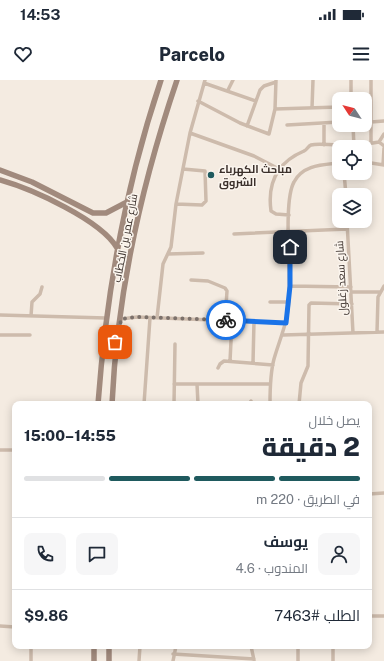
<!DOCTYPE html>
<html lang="ar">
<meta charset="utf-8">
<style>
:root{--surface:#fff;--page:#f6f6f7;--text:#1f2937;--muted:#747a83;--line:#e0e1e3;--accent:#1f5a5e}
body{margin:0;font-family:"Public Sans",Cairo,sans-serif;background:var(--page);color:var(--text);direction:rtl;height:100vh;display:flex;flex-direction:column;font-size:15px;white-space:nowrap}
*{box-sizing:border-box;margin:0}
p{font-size:13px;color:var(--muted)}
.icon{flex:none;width:22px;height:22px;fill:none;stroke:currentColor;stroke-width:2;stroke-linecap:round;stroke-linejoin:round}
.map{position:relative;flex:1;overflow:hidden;direction:ltr}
.drawer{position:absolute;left:12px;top:321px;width:360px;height:248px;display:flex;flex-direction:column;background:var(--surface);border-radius:8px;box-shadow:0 2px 10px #0003;direction:rtl}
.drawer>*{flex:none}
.needle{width:26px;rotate:306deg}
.buttons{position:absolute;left:332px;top:12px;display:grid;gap:8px}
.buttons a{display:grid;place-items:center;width:40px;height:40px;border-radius:8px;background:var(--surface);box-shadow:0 2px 10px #0003;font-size:20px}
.pin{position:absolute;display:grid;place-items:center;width:34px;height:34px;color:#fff;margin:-17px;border-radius:8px;box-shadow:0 2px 6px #0006}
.courier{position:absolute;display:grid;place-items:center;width:40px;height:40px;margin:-20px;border:3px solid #1a73e8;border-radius:50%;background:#fff;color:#222;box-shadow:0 1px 5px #0007}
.head em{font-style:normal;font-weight:800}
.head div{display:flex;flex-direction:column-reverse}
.head{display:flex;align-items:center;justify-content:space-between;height:68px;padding:0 12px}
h1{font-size:26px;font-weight:800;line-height:30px}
.bar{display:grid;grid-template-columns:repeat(4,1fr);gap:6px 4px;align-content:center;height:48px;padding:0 12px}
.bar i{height:5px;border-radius:3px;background:var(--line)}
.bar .current{background:var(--accent)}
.bar p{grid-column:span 4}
.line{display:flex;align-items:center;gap:10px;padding:0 12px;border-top:1px solid var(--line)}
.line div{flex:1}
.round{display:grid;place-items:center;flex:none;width:42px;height:42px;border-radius:8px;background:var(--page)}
.status{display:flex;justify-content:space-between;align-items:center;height:28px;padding:0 20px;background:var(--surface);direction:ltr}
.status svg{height:11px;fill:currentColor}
header{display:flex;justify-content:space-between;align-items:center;height:52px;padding:0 12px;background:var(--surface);font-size:18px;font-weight:800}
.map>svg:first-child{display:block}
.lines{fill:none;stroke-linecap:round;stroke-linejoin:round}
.street{stroke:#cdbbac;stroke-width:3.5}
.secondary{stroke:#a18a7d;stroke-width:5.5}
.done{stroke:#7c716b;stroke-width:4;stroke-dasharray:0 7.2}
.route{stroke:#1a73e8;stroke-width:5}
.poi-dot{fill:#1f5a5e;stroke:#fbf5ee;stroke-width:1.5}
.labels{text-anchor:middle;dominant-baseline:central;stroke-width:3;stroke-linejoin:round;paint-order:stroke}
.poi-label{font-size:11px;font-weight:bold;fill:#3b302b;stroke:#fbf5ee;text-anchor:start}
.street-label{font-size:11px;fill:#3b302b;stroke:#fbf5ee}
</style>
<div class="status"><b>14:53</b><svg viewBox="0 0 49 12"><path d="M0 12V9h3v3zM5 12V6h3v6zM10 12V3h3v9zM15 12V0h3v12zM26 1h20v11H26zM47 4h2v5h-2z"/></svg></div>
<header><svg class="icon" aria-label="menu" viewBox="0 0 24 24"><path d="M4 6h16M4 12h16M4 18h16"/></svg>Parcelo<svg class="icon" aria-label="heart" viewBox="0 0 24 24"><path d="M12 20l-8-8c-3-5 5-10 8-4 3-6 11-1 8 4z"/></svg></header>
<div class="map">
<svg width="384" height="581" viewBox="0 0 384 581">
<rect width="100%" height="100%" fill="#f4ebe1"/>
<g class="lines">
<!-- street -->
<path class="street" d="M351,0v19
M371,0v63
M204,3l52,18
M228,10l5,-10
M198,21l42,22 29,11 6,-25 1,-29
M312,28l1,-28
M275,29l64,-2
M371,42l13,-1
M324,43v22
M287,45l52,-3
M353,45l1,22
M247,46l13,-36 4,-4 12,-4
M190,53l64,23 25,13
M379,62l5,-8
M354,66l25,-4 5,4
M365,82l19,3
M383,85l1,-17
M344,93l2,22
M176,124l26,1 4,-4 -1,-30 -22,-2
M289,135l-13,-1 -5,-3c-4,-29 7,-49 33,-60 3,-1 4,-5 7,-6 7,-2 18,0 25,0l3,7
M347,141l6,112
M234,154l113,-5
M168,174l35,-1
M191,200l17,1 17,7 2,3 -2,29
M290,206l61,1
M351,212h29
M270,222h19
M0,235l106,3
M31,236l1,-14 8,-8 2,-7
M157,238l6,-54 8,-17 5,-43 14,-71 15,-53
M121,239l16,-2 149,6
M377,252l1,-35 6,-11
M0,255h30
M283,255l101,-3
M230,281l2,-39
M253,283l1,-42
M218,288l2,-4 4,-3 49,4
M174,304h96
M197,304l1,20
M144,324l6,-86
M174,324l1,-60
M249,324l2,-3
M270,324c0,-15 0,-30 4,-45 6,-21 14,-37 15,-59 2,-26 -6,-99 5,-118 9,-17 28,-17 45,-19
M299,324l2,-21 7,-17 1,-61 2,-2 41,1
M0,370h15
M369,414l15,-1
M369,536h15
M0,546l15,1
M251,566l3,14
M298,566v15
M333,566v15
M173,574l81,5
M31,581v-15
M139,581l1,-15
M173,581l3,-15"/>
<!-- secondary -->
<path class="secondary" d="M0,90l32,12 61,31h13l21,-11
M0,100c32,9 101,40 117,68
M104,259l8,4 6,-3
M103,271l6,-2 7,3
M98,324c8,-110 28,-220 63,-324
M112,324c5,-109 30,-221 65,-324
M94,581v-15
M109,581v-15"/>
</g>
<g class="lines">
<!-- done -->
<path class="done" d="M115,262l3,-2 3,-21 16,-2 89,3"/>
<!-- route -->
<path class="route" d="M226,240l60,3 4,-37v-39"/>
</g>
<!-- markers -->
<circle class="poi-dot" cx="211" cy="95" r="4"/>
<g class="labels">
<!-- poi labels -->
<g class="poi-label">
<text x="219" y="89">مباحث الكهرباء<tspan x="219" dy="13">الشروق</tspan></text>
</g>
<!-- street labels -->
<g class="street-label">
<text transform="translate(125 158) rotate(-79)">شارع عمر بن الخطاب</text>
<text transform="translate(341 198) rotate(-93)">شارع سعد زغلول</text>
</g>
</g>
</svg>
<div class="buttons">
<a><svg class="needle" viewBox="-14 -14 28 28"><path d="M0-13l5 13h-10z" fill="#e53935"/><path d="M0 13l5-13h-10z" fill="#747a83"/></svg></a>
<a><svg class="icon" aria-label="locate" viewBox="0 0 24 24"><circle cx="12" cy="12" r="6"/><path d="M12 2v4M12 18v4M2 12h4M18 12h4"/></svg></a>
<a><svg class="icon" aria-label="layers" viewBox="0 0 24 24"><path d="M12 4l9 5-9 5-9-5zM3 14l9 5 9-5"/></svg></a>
</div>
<div class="pin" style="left:115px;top:262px;background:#ea580c"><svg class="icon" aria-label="bag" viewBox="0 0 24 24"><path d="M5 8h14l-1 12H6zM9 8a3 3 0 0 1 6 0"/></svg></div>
<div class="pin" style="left:290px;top:167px;background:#1f2937"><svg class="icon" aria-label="home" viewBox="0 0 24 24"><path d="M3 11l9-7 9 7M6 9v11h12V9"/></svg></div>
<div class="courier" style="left:226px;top:240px"><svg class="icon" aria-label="bike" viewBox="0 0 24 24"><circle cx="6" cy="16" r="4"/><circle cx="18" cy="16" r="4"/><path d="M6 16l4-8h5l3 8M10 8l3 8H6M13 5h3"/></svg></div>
<section class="drawer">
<div class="head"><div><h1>2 دقيقة</h1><p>يصل خلال</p></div><em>14:55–15:00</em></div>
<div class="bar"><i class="current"></i><i class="current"></i><i class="current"></i><i></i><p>في الطريق · 220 m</p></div>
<div class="line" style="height:72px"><a class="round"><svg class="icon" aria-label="person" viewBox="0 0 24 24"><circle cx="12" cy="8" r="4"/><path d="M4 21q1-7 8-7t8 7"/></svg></a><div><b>يوسف</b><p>المندوب · 4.6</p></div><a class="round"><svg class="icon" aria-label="chat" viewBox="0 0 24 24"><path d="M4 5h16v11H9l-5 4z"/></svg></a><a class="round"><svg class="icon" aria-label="phone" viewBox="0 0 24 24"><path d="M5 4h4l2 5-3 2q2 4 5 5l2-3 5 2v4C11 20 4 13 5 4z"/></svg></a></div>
<div class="line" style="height:52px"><div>الطلب #7463</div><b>$9.86</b></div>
</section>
</div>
